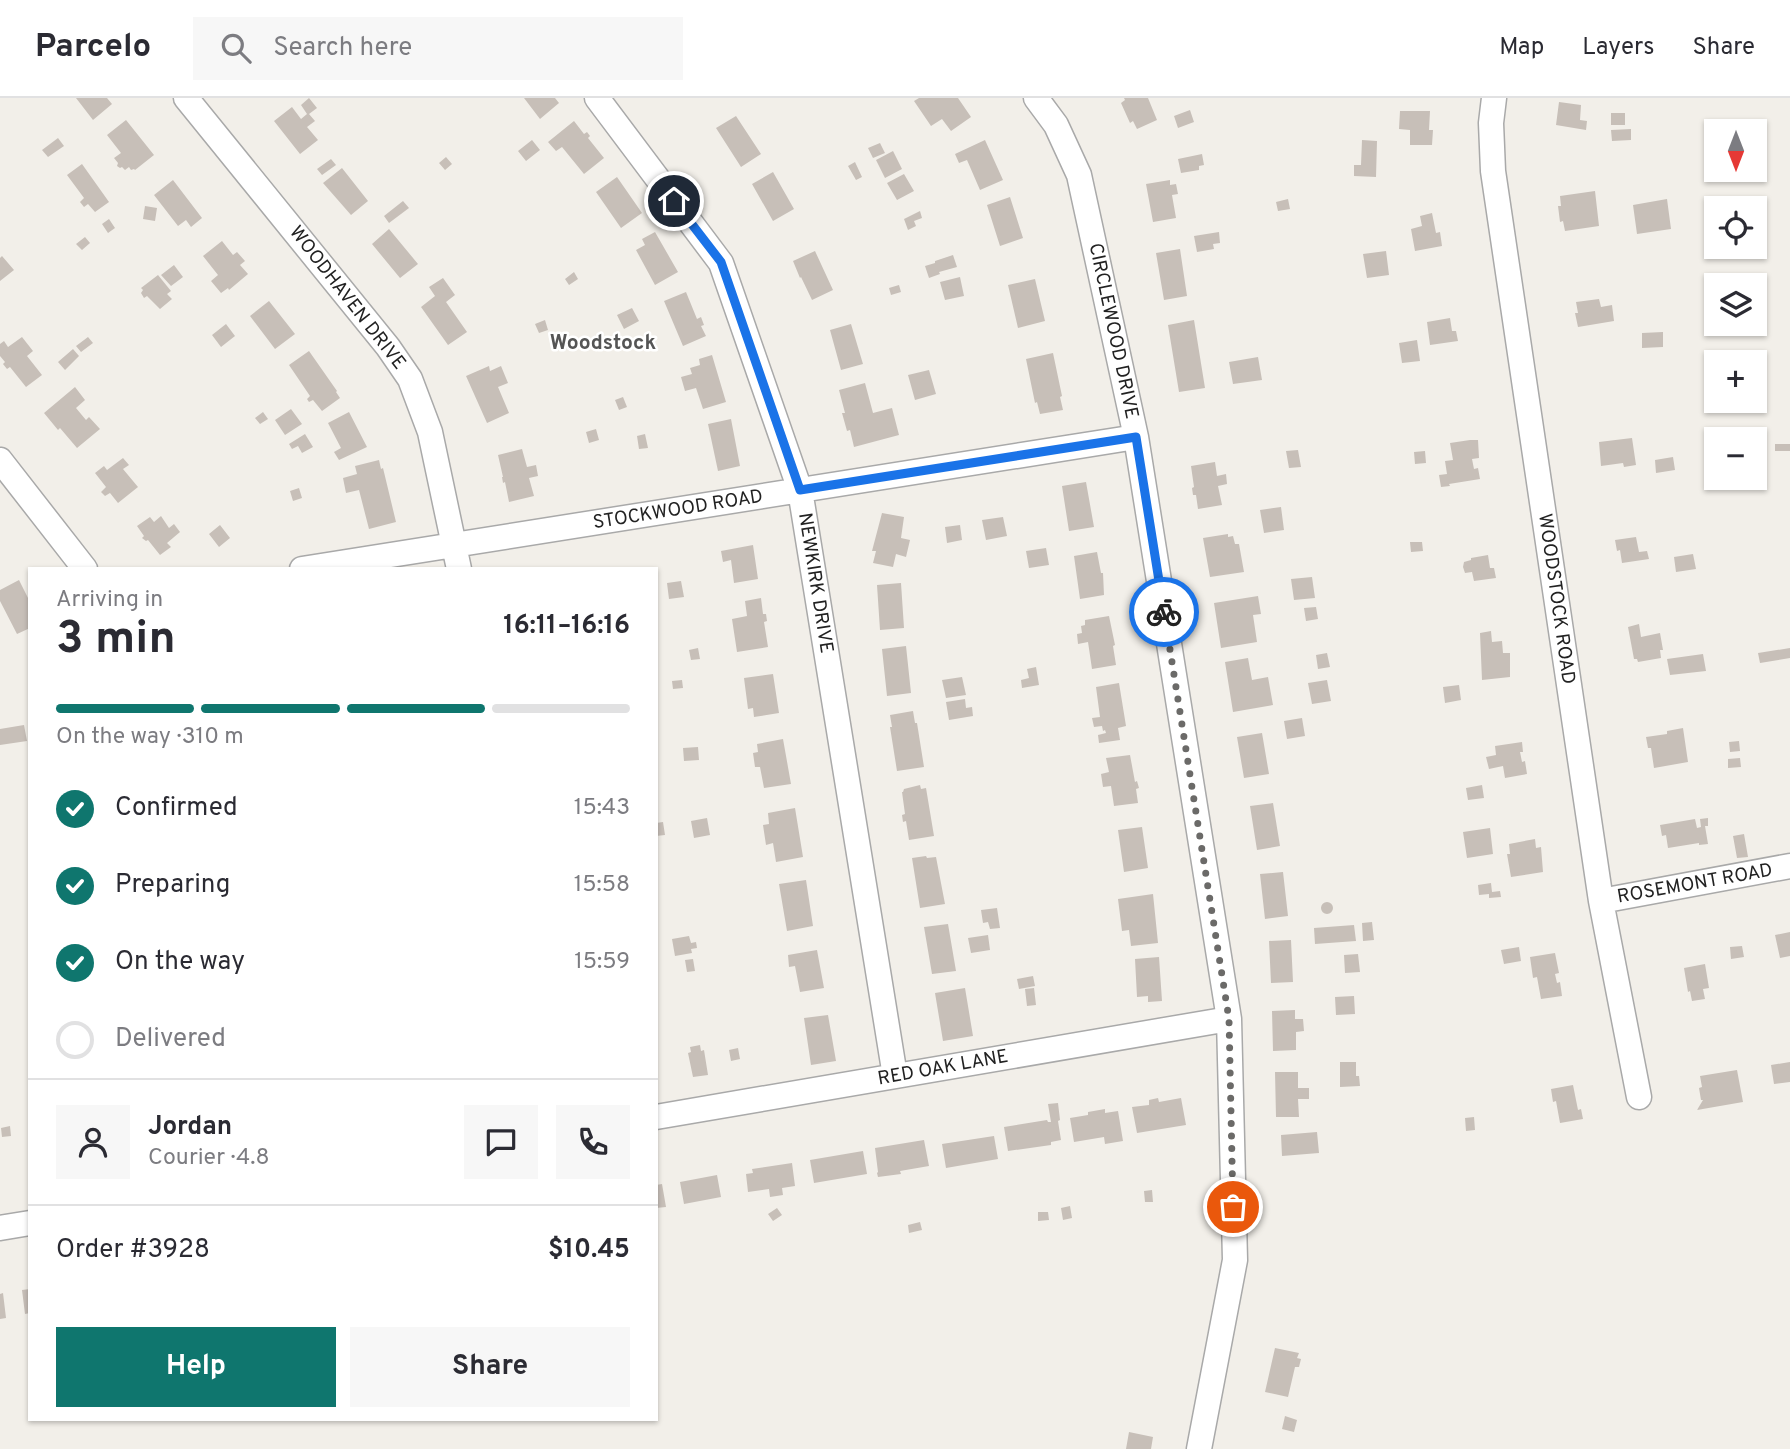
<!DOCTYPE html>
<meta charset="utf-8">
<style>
:root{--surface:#fff;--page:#f7f7f7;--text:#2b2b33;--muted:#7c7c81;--line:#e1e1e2;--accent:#0f766e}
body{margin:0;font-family:Overpass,sans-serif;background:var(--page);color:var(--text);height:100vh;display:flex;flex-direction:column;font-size:26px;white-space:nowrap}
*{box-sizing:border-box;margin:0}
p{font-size:23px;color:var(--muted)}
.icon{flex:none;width:38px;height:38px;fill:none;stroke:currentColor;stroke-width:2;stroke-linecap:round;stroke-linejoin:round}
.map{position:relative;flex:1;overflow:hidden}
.drawer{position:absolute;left:28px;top:469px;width:630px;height:854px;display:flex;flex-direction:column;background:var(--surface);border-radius:0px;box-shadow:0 2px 5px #0004}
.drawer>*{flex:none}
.needle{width:46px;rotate:180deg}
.buttons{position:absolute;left:1704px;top:21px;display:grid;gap:14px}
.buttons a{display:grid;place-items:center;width:63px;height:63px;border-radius:0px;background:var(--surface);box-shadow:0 2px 5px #0004;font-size:35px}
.pin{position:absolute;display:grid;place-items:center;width:60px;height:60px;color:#fff;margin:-30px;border:4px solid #fff;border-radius:50%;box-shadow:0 2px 7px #0007}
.courier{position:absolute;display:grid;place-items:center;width:70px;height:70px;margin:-35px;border:5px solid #1a73e8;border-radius:50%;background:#fff;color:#222;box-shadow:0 2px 9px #0007}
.overview em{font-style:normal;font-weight:700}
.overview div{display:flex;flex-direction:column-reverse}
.overview{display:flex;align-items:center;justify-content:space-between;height:119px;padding:0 28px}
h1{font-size:46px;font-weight:700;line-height:52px}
.bar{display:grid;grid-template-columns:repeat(4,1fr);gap:10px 7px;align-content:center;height:84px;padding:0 28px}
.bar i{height:9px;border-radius:5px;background:var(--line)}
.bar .selected{background:var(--accent)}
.bar p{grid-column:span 4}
.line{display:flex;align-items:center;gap:18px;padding:0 28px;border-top:2px solid var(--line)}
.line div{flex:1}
.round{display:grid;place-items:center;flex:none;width:74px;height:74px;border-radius:0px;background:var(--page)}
ol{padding:0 28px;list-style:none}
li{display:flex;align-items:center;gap:21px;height:77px}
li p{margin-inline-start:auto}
li .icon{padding:7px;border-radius:50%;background:var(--accent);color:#fff;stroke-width:4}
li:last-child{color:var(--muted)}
li i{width:38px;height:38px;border:4px solid var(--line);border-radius:50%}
.primary-button{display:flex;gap:14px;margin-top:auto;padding:14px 28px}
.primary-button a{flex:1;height:80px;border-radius:0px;background:var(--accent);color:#fff;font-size:28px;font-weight:700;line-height:80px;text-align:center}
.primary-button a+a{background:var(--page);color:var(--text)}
header{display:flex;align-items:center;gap:42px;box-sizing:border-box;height:98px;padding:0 35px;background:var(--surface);border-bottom:2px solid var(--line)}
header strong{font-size:33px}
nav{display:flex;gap:38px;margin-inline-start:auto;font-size:24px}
.search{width:490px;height:63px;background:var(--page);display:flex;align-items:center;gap:18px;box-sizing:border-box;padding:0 24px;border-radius:0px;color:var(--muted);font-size:26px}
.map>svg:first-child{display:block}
.building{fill:#c7bfb8}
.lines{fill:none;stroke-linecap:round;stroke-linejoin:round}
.minor-casing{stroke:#a9a9a9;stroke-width:27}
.minor{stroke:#fff;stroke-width:24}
.done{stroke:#6b6a68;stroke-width:7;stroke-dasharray:0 12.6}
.route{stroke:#1a73e8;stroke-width:9}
.labels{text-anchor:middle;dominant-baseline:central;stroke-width:5;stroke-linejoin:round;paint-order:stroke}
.street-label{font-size:19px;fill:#222;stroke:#fff}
.neighbourhood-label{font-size:21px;font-weight:bold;fill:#555;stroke:#fff}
</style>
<header>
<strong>Parcelo</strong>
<div class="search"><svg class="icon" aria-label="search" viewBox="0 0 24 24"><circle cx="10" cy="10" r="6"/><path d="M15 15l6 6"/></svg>Search here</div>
<nav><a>Map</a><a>Layers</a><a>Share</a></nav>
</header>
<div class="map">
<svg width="1790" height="1351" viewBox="0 0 1790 1351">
<rect width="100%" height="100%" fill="#f2efe9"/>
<!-- building -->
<path class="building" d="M76,0h31l5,6 -19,16z
M309,0l8,10 -8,6 6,7 -8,6 11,13 -18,14 -26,-33 18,-14 9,12 6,-5 -6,-9z
M524,0h31l4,5 -19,16z
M919,0h39l13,19 -20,14 -9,-12 -11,7 -17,-25z
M1124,0h24l9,22 -20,9 -4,-8 -3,2 -9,-20 4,-3z
M1559,4l22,3 -1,15 7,1 -1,9 -30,-5z
M1190,12l4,12 -16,6 -4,-12z
M1400,13h30l-1,19h4l-1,15h-22v-15l-11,-1z
M1611,15h14v12h-14z
M736,18l25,38 -20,13 -25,-39z
M126,22l28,35 -19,15 -1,-1 -3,1 -2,-3 -4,3 -3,-3 -2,1 -3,-2 1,-3 -4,-5 7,-5 -14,-18z
M574,23l10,13 3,-2 3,4 -2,2 16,20 -20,16 -22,-27 -6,4 -8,-9z
M1631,31v11l-19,1 -1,-11z
M58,40l6,8 -16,11 -6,-7z
M532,42l8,10 -14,11 -8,-10z
M985,42l18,40 -23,10 -13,-30 -8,3 -4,-9z
M1362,42l15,1 -1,36 -22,-1v-11h7z
M880,45l5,10 -12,5 -5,-10z
M893,53l9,18 -17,9 -9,-18z
M1202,56l2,11 -5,1v4l-18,3 -3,-14z
M446,59l6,7 -7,6 -6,-7z
M331,61l5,6 -14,10 -5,-6z
M855,64l7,15 -6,3 -8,-14z
M82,66l27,38 -14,10 -7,-8 -4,3 -4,-5 4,-4 -17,-23z
M342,70l26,33 -17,14 -28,-32z
M773,74l21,37 -21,12 -21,-37z
M904,76l10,17 -17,9 -10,-17z
M617,79l25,36 -21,15 -25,-36z
M173,82l29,38 -11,9 -5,-7 -8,6 -24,-31z
M1170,82v5l6,-1 2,10 -6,1 4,23 -23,4 -7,-38z
M1595,93l4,35 -34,5 -2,-10 -3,1 -2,-16h3l-1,-10z
M1010,99l13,41 -23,8 -13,-41z
M1288,101l2,10 -12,2 -2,-9z
M1667,101l4,30 -34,5 -4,-29z
M403,103l6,7 -20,15 -5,-7z
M145,108l12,2 -2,13 -12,-2z
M920,113l2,7 -8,3 2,5 -8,4 -4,-11z
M1432,115l4,20 4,-1 2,14 -27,5 -4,-22 11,-3 -2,-10z
M109,121l6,9 -7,5 -6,-9z
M389,131l29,35 -18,14 -28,-34z
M655,134l23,40 -23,13 -19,-35 9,-5 -3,-6z
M1219,134l1,11 -7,1 1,5 -17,3 -3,-16z
M85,139l5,6 -8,7 -6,-6z
M222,143l11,14 4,-3 8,9 -5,4 8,9 -19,16 -1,-2 -7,5 -10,-12 7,-6 -15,-19z
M1180,151l7,47 -23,4 -8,-47z
M815,153l18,39 -21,10 -11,-23 -1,1 -7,-17z
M1386,153l3,24 -22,3 -4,-24z
M953,157l4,12 -18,5 1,2 -11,4 -4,-12 10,-3v-2z
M2,158l12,14 -14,11v-23z
M174,167l9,12 -12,9 -10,-11z
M574,174l4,7 -9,6 -4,-6z
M158,177l13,16 -4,3 5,5 -12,10 -13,-13 -3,2 -3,-5 2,-3 -2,-2z
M960,179l4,19 -19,4 -5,-18z
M443,180l12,17 -9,7 21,30 -19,13 -27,-38 14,-11 -6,-9z
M1035,181l10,42 -27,7 -10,-43z
M899,187l2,7 -10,3 -2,-7z
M686,194l11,27 4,-2 3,8 -3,1 5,10 -23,10 -19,-45z
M1599,201l2,8 11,-2 2,16 -36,6 -3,-14h3l-2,-11z
M269,203l26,33 -20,15 -25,-33z
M632,210l7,13 -15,8 -7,-14z
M1450,220l2,13h4l2,10 -28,4 -3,-23z
M545,222l3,10 -9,3 -4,-9z
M1194,222l11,68 -26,4 -11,-67z
M226,226l9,12 -14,11 -9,-12z
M851,226l12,40 -22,6 -11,-40z
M1663,234v15l-21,1v-15z
M22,239l11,14 -6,5 15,19 -16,12 -16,-20 -3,2 -4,-5 2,-2 -5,-6v-12l4,-3 4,6z
M88,239l5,6 -12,9 -5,-6z
M1417,242l3,21 -18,2 -3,-20z
M73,251l6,7 -14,14 -7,-8z
M309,253l28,40 -1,1 4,6 -18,13 -9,-11 -4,2 -2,-3 3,-3 -21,-31z
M1053,255l9,43 -2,1 3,13 -23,4 -3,-12 -2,1 -9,-44z
M712,257l14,47 -23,7 -7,-21 -11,3 -4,-14 11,-3 -2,-6 10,-3 -1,-6z
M1258,259l4,23 -29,4 -4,-22z
M489,268l1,5 11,-5 7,17 -10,4 11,26 -22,10 -21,-47z
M929,272l7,24 -21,6 -7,-25z
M865,285l8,30 19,-5 7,27 -45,12 -4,-17 -3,1 -5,-18h3l-6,-23z
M75,289l10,13 -9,8 10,12 3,-3 11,12 -23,19 -17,-20 -2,2 -14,-17z
M623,299l4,10 -8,3 -4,-10z
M291,311l11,15 -17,11 -10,-15z
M263,314l5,7 -8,5 -5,-6z
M349,314l18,35 -28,13 -5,-8 7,-4 -13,-25z
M731,321l9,47 -22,5 -10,-47z
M596,331l3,11 -10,3 -3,-11z
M305,336l8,13 -11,6 -4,-7 -6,3 -3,-5z
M645,336l3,14 -9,1 -2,-13z
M1632,340l4,27 -12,2 -1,-4 -22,3 -2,-24z
M1470,342h8l1,18 -7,1 2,10 4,-1 2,11 -31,5 1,2 -9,1 -2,-12 8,-1 -2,-13 8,-1 -3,-17z
M1775,346h15v7h-15z
M522,351l5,18 9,-2 2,11 -9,2 5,18 -25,6 -4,-20 -2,1 -1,-6h1l-5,-22z
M1298,352l3,17 -12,1 -3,-17z
M1425,353l1,12 -11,1 -1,-12z
M1673,359l2,13 -19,3 -1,-13z
M123,360l6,7 -6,4 15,18 -20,16 -8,-10 -5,3 -4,-4 5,-5 -11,-14 9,-7 3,4z
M379,362l2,9 2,-1 13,54 -27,7 -10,-39 -13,3 -3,-15 14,-4 -2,-8z
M1215,364l2,14 9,-2 1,10 -9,2 4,19 -24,4 -2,-14h-3l-1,-7 2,-1 -3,-21z
M1086,384l8,45 -25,4 -7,-45z
M299,390l3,10 -9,3 -3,-10z
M1281,409l3,23 -20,3 -4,-23z
M882,415l22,4 -3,21 9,2 -4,17 -10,-3 -3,13 -20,-4 3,-12h-4z
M161,418l8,12 5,-4 6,8 -13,11 4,4 -11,8 -12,-15 -2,1 -4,-3 2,-2 -7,-10 13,-9 4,5z
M1003,419l4,19 -21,4 -4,-20z
M220,427l10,13 -11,9 -10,-13z
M960,427l2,15 -15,3 -2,-16z
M1228,436v3l5,-1 2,8h4l5,28 -34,5 -7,-39z
M1636,439l3,15 8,-1 2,8 -27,4 -2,-13 -3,1 -2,-11z
M1410,444h12l1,9 -12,1z
M753,447l5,34 -24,4 -3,-23 -8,2 -2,-11z
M1046,450l3,17 -20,3 -3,-17z
M1097,454l4,21h2l1,22 -24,4 -6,-43z
M1693,456l3,15 -20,3 -2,-15z
M1488,457l2,13h4l2,10 -22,3 -2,-9 -7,1 -2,-6 1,-5 7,-2v-2z
M1312,479l3,21 -21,2 -3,-21z
M19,482l11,22v26l-13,6 -17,-33v-11z
M681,483l3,16 -15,2 -2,-16z
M901,485l3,45 -24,2 -3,-45z
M1258,498l3,18 -8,1 4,27 -36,6 -7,-45z
M761,500l2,16h3l1,7 -3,1 4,25 -31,5 -5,-33 15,-3 -2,-15z
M1316,509l2,12 -12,2 -2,-13z
M1109,518l6,29 -2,1 3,19 -24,4 -4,-27 -10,2 -1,-10 5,-1 -1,-7 4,-1v-5z
M1639,526l2,13 19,-4 3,17h-3l1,8 -23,4 -1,-3h-3l-6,-32z
M1491,533l1,11 10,-1 1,12h7v24l-28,3 -2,-47z
M906,548l5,47 -24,3 -5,-47z
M698,550l2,11 -9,1 -2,-10z
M1790,550v10l-30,5 -2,-10z
M1327,555l3,14 -12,2 -2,-14z
M1703,556l3,17 -36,4 -3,-16z
M1248,560l4,22 16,-3 5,28 -40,7 -8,-50z
M1036,569l3,18 -17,3 -1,-8 8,-2 -2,-9z
M773,576l6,39 -25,4 -1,-9 -5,1 -4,-31z
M962,579l4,18 -20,3 -4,-18z
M682,582l1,8 -10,1 -1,-8z
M1327,582l4,21 -19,3 -4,-21z
M1119,585l7,43 -8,2 2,12 -21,3 -1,-8 8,-2 -1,-3 -2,1 -1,-5 -8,1 -2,-9 8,-1 -4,-30z
M1459,587l2,15 -16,3 -2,-16z
M965,601l1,9 6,-1 1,9 -24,4 -3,-18z
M913,613l2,12h2l7,44 -27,4 -7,-44h2l-2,-12z
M1302,620l3,18 -18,3 -3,-18z
M24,627l3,16 -27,4v-16z
M1683,630l5,34 -34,6 -3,-20h-3l-2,-11 21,-3v-3z
M1262,635l7,41 -25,4 -7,-41z
M783,641l8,45 -27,4 -4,-21h-5l-2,-14 5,-1 -1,-8z
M1739,643l1,10 -10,1 -1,-10z
M1522,644l1,10h-3l2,10 3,-1 2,13 -22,4 -2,-12 -14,3 -3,-12 10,-2 -1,-9z
M698,649l1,13 -15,1 -1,-13z
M1130,657l5,27 2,-1 2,7 -3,1 2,14 -24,3 -3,-20 -8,1 -2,-13 8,-2 -3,-14z
M1740,660l1,9 -13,1v-9z
M920,687l1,4 5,-1 8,48 -25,4 -3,-19 -3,1 -1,-7 3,-1 -3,-22h1l1,-3z
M1482,687l2,13 -16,2 -2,-12z
M1273,705l7,43 -23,4 -7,-44z
M795,710l8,49 -27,5 -3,-19 -7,2 -3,-20 6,-1 -1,-11z
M707,720l3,17 -16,3 -3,-17z
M1708,720v8h-3l3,18 -9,1v-2l-31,5 -2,-13 -4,1 -2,-11 35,-6 2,9 4,-1 -1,-8z
M663,724l2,13 -9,1v-13z
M1142,729l6,41 -24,4 -6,-42z
M1490,730l3,26 -26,4 -4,-26z
M1744,736l4,23 -11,1 -4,-22z
M1535,741l1,9 5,-1 2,25 -32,5 -4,-23h3l-1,-10z
M926,758l1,2 9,-1 9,47 -25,4 -8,-50z
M1283,774l5,44 -23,3 -5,-45z
M806,782l7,46 -26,5 -8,-47z
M1491,785l1,9 8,-1 1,6 -12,1v-4l-10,1 -1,-10z
M1153,796l5,49 -27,3 -2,-16 -7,1 -4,-32z
M1321 810a6 6 0 1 1 12 0a6 6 0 1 1-12 0Z
M997,810l3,20 -10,1 -2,-7 -5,1 -2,-13z
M1372,824l2,18 -11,1 -1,-18z
M948,826l8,47 -24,3 -8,-47z
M1354,827l2,16 -41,3 -1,-16z
M1790,834v24l-10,2 -5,-23z
M988,837l2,15 -19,3 -3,-15z
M689,838l2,7 5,-1 1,6 -6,1 1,4 -17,3 -3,-17z
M1291,842l2,42 -22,1 -2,-42z
M1742,848l2,11 -13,2 -1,-12z
M1519,849l2,14 -17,3 -3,-14z
M817,852l7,38 -24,4 -5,-26 -6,1 -1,-12z
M1555,855l4,20 -4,1 2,9 3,-1 2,14 -21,3 -4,-22 -4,1 -3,-21z
M1358,856l2,18 -15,1 -1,-18z
M1159,859l3,44 -14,1v-6l-11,1 -2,-38z
M693,861l2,12 -8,1 -2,-12z
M1705,866l4,24 -6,1 2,10 -13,2 -2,-10 -2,1 -4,-24z
M1033,878l2,10 -16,3 -2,-10z
M965,890l8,48 -30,5 -8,-48z
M1034,890l2,17 -9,1 -2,-17z
M1354,898l1,18 -19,1 -1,-18z
M1295,912v9h8l1,12 -8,1v18l-23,1 -1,-40z
M828,917l8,46 -25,4 -7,-47z
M700,947l1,6 3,-1 4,25 -15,2 -5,-24 3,-1 -1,-5z
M738,950l2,11 -9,2 -2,-11z
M1340,964h16v14h3l1,10 -20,1z
M1790,964v20l-16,2 -3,-19z
M1737,972l6,32 -46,8 6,-10h-2l-2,-12 3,-1 -2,-11z
M1275,974h23v16h11v11h-11l1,18h-23z
M1573,987l5,25 3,-1 2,10 -23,4 -4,-22 -3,1 -2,-13z
M1158,1000l1,4 22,-4 5,27 -49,8 -5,-26 17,-2v-5z
M1058,1005l2,17 -2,1 3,19 -10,2v3l-43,6 -4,-24 43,-7 1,2h3l-3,-18z
M1105,1011v4l13,-2 5,30 -18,3 -1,-7 -30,5 -4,-24 18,-3v-3z
M1474,1019l1,13 -9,1 -1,-13z
M10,1028l1,10 -9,1 -1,-9z
M1317,1034l2,21 -37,3 -1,-21z
M994,1038l4,23 -52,9 -4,-24z
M924,1042l5,26 -29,5 1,3 -23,3 -1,-4 1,-1 -3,-24z
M863,1053l4,23 -53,9 -4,-23z
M792,1065l3,23 -13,2 1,7 -13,2 -1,-8 -21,3 -2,-18 7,-1 -1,-4z
M717,1077l4,22 -37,7 -4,-22z
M662,1086l4,23 -10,1v-23z
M1152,1092l1,12h-8l-1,-11z
M1070,1108l2,12 -9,2 -2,-12z
M777,1110l5,7 -9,6 -5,-7z
M1038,1114h10l1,8 -11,1z
M920,1124l2,8 -13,3 -1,-8z
M30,1191v24l-5,1 -3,-24z
M3,1195l3,25 -6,1v-25z
M1275,1250l24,5 -2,5 4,1 -2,8h-4l-7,30 -23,-5z
M1285,1318l12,4 -3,12 -12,-3z
M1129,1334l24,5 -2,12h-25z"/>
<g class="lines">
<!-- minor casing -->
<g class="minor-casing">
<path id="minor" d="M186,0l202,249 22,32 20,53 29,137
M597,0l124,165 79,227 95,586
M1036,0l20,27 23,50 57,262 93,582 6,241 -36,189
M1494,0l-3,25 2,48 108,730 38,196
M0,362l85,109
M302,471l834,-132
M1601,803l189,-35
M656,1019l573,-98
M0,1130l30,-5"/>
</g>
<!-- minor -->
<use href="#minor" class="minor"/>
</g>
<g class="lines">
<!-- done -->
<path class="done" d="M1164,514l65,407 4,188"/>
<!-- route -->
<path class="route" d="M674,103l47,61 79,228 336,-53 28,175"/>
</g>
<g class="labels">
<!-- street labels -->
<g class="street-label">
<text transform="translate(347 200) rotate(52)">WOODHAVEN DRIVE</text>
<text transform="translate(1113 233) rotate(78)">CIRCLEWOOD DRIVE</text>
<text transform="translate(678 412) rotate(-9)">STOCKWOOD ROAD</text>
<text transform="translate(815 485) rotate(81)">NEWKIRK DRIVE</text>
<text transform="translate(1556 501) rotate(82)">WOODSTOCK ROAD</text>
<text transform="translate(1695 786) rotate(-10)">ROSEMONT ROAD</text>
<text transform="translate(943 970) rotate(-10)">RED OAK LANE</text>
</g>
<!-- neighbourhood labels -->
<g class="neighbourhood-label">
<text x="603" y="245">Woodstock</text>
</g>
</g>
</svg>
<div class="buttons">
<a><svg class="needle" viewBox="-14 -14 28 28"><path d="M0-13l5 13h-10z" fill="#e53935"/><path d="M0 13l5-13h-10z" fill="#7c7c81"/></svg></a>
<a><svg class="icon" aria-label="locate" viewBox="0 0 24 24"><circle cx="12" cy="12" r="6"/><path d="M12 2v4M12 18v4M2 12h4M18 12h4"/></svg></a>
<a><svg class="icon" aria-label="layers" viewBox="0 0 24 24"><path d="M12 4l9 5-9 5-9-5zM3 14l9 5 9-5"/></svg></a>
<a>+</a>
<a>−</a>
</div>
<div class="pin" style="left:1233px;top:1109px;background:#ea580c"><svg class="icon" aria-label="bag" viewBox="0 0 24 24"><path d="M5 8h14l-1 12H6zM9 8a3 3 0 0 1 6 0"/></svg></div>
<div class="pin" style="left:674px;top:103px;background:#1f2937"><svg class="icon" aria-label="home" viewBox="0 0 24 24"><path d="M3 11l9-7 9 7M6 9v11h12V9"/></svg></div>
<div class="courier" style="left:1164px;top:514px"><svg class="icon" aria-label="bike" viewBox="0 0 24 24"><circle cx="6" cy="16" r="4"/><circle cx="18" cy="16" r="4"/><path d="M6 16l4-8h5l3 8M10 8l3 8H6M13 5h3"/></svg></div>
<section class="drawer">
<div class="overview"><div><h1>3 min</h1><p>Arriving in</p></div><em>16:11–16:16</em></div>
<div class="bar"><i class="selected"></i><i class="selected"></i><i class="selected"></i><i></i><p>On the way · 310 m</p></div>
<ol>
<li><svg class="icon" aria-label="check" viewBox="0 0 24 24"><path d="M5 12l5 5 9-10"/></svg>Confirmed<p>15:43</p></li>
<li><svg class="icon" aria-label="check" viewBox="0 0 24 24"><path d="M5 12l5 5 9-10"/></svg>Preparing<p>15:58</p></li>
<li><svg class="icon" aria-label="check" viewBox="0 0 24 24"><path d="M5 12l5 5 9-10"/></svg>On the way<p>15:59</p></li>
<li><i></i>Delivered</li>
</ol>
<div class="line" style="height:126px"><a class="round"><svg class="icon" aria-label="person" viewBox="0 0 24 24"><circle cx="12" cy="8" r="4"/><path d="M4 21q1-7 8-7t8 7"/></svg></a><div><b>Jordan</b><p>Courier · 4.8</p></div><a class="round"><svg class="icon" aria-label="chat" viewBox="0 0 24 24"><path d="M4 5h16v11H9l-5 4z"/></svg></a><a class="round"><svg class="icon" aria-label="phone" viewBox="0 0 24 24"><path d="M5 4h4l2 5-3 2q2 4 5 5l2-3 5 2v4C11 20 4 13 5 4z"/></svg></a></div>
<div class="line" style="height:91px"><div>Order #3928</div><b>$10.45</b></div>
<div class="primary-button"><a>Help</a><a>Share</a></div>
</section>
</div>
